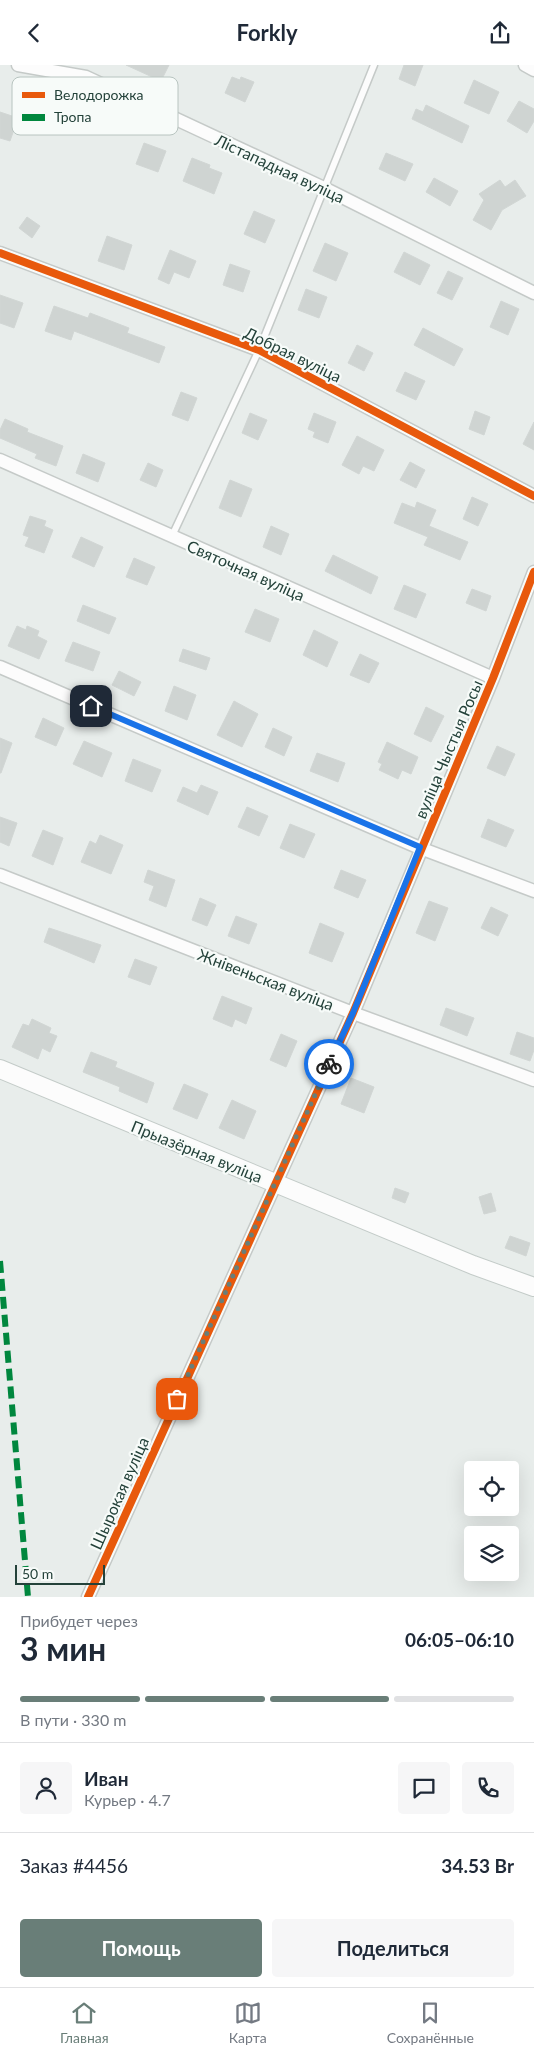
<!DOCTYPE html>
<html lang="ru">
<meta charset="utf-8">
<style>
:root{--surface:#fff;--page:#f6f6f7;--text:#1f2937;--muted:#747a83;--line:#e0e1e3;--accent:#697e78}
body{margin:0;font-family:Lato,sans-serif;background:var(--page);color:var(--text);height:100vh;display:flex;flex-direction:column;font-size:19px;white-space:nowrap}
*{box-sizing:border-box;margin:0}
p{font-size:16px;color:var(--muted)}
.icon{flex:none;width:28px;height:28px;fill:none;stroke:currentColor;stroke-width:2;stroke-linecap:round;stroke-linejoin:round}
.map{position:relative;height:1532px;overflow:hidden}
.panel{display:flex;flex-direction:column;background:var(--surface);flex:1}
.panel>*{flex:none}
.tools{position:absolute;left:464px;top:1396px;display:grid;gap:10px}
.tools a{display:grid;place-items:center;width:55px;height:55px;border-radius:5px;background:var(--surface);box-shadow:0 5px 20px #0002;font-size:25px}
.scale{position:absolute;left:15px;bottom:12px;width:90px;box-sizing:border-box;padding-left:5px;border:2px solid #24423a;border-top:0;font-size:14px;line-height:18px;white-space:nowrap;color:#24423a;-webkit-text-stroke:4px #f7fbf9;paint-order:stroke}
.pin{position:absolute;display:grid;place-items:center;width:42px;height:42px;color:#fff;margin:-21px;border-radius:10px;box-shadow:0 2px 8px #0006}
.courier{position:absolute;display:grid;place-items:center;width:50px;height:50px;margin:-25px;border:4px solid #1a73e8;border-radius:50%;background:#fff;color:#222;box-shadow:0 1px 6px #0007}
.headline em{font-style:normal;font-weight:700}
.headline div{display:flex;flex-direction:column-reverse}
.headline{display:flex;align-items:center;justify-content:space-between;height:85px;padding:0 20px}
h1{font-size:32px;font-weight:700;line-height:38px}
.bar{display:grid;grid-template-columns:repeat(4,1fr);gap:8px 5px;align-content:center;height:60px;padding:0 20px}
.bar i{height:6px;border-radius:4px;background:var(--line)}
.bar .selected{background:var(--accent)}
.bar p{grid-column:span 4}
.line{display:flex;align-items:center;gap:12px;padding:0 20px;border-top:1px solid var(--line)}
.line div{flex:1}
.round{display:grid;place-items:center;flex:none;width:52px;height:52px;border-radius:5px;background:var(--page)}
.cta{display:flex;gap:10px;margin-top:auto;padding:10px 20px}
.cta a{flex:1;height:58px;border-radius:5px;background:var(--accent);color:#fff;font-size:20px;font-weight:700;line-height:58px;text-align:center}
.cta a+a{background:var(--page);color:var(--text)}
header{display:flex;justify-content:space-between;align-items:center;height:65px;padding:0 20px;background:var(--surface);font-size:22px;font-weight:700}
.tabs{display:flex;justify-content:space-around;align-items:center;height:70px;border-top:1px solid var(--line);background:var(--surface);font-size:14px;color:var(--muted)}
.tabs a{display:grid;justify-items:center;gap:2px}
.tabs .selected{color:var(--accent)}
.map>svg:first-child{display:block}
.building{fill:#cfd4d2;stroke:#d1d6d4}
.lines{fill:none;stroke-linecap:round;stroke-linejoin:round}
.lane-casing{stroke:#c5cac8;stroke-width:9}
.street-casing{stroke:#c5cac8;stroke-width:15}
.secondary-casing{stroke:#c3cbc8;stroke-width:20}
.lane{stroke:#fcfcfc;stroke-width:6}
.street{stroke:#fcfcfc;stroke-width:12}
.secondary{stroke:#fcfcfc;stroke-width:18}
.quiet{stroke:#00873e;stroke-width:6;stroke-dasharray:12 6;stroke-linecap:butt}
.cycleway-casing{stroke:#f7fbf9;stroke-width:11}
.cycleway{stroke:#e8590c;stroke-width:8}
.done{stroke:#697e78;stroke-width:5;stroke-dasharray:0 9}
.route{stroke:#1a73e8;stroke-width:6}
.labels{text-anchor:middle;dominant-baseline:central;stroke-width:4.5;stroke-linejoin:round;paint-order:stroke}
.street-label{font-size:16px;fill:#24423a;stroke:#f7fbf9}
.key{fill:#f7fbf9;stroke:#b8c4c0;stroke-width:1}
.key-label{font-size:14px;fill:#24423a}
</style>
<header><svg class="icon" aria-label="back" viewBox="0 0 24 24"><path d="M15 5l-7 7 7 7"/></svg>Forkly<svg class="icon" aria-label="share" viewBox="0 0 24 24"><path d="M12 15V3M7 8l5-5 5 5M5 13v7h14v-7"/></svg></header>
<div class="map">
<svg width="534" height="1532" viewBox="0 0 534 1532">
<rect width="100%" height="100%" fill="#e8edeb"/>
<!-- building -->
<path class="building" d="M126,0h43l-8,16z
M404,0h19l-8,21 -16,-7z
M232,12l8,3 1,-3 13,5 -9,20 -20,-9z
M474,15l25,12 -10,22 -25,-11z
M519,36l15,8v12l-7,12 -20,-12z
M426,40l43,21 -7,17 -50,-24 4,-10 7,3z
M0,47l18,6 -8,23 -10,-3z
M144,78l22,8 -8,21 -22,-8z
M386,88l27,11 -8,17 -26,-12z
M192,93l18,7 -1,3 13,5 -8,21 -31,-13z
M434,113l24,13 -8,15 -24,-14z
M500,115l5,7 10,-7 11,16 -24,14 -11,20 -18,-10 11,-20 -5,-6z
M254,146l21,9 -10,23 -21,-9z
M27,152l13,9 -8,12 -13,-10z
M107,171l25,9 -8,25 -26,-9z
M325,178l23,10 -12,28 -23,-10z
M170,185l26,11 -7,17 -15,-6 -5,12 -11,-5z
M404,187l26,13 -10,20 -26,-13z
M230,199l20,7 -7,21 -20,-7z
M448,206l15,7 -11,22 -15,-7z
M306,224l21,8 -8,21 -21,-8z
M0,230l23,8 -9,25 -14,-5z
M501,236l18,8 -11,26 -18,-8z
M54,241l34,12 2,-5 39,15 -2,5 38,14 -6,16 -85,-32 -3,9 -26,-9z
M423,263l40,21 -9,17 -40,-21z
M357,280l16,8 -9,18 -16,-8z
M405,307l20,9 -9,19 -20,-9z
M181,327l16,6 -9,23 -16,-6z
M475,346l15,6 -6,18 -15,-6z
M250,348l17,7 -9,20 -16,-7z
M314,348l22,9 -8,21 -15,-6 2,-5 -7,-3z
M5,354l23,10 -1,3 36,14 -7,20 -21,-8 2,-4 -37,-16v-8z
M534,357v28l-11,-6z
M357,371l27,14 -10,21 -11,-5 -4,8 -17,-9z
M83,389l22,9 -7,19 -22,-9z
M410,397l15,8 -9,18 -16,-8z
M148,398l15,7 -7,17 -16,-7z
M230,415l22,9 -11,28 -22,-9z
M472,432l16,7 -10,22 -15,-7z
M417,437l19,8 -7,16 39,16 -8,18 -36,-15 4,-8 -34,-14 8,-20 13,5z
M30,451l16,5 -2,5 9,4 -9,23 -19,-7 4,-9 -6,-2z
M271,461l18,8 -8,21 -18,-8z
M81,472l22,10 -9,20 -22,-10z
M333,490l45,22 -7,17 -46,-23z
M134,493l21,9 -8,18 -21,-8z
M404,520l22,9 -10,24 -22,-9z
M472,524l19,7 -5,15 -20,-8z
M83,540l33,13 -7,16 -32,-13z
M255,544l24,10 -9,23 -25,-10z
M17,561l9,4 1,-4 12,5 -2,5 10,5 -8,18 -31,-13z
M314,565l24,12 -11,25 -24,-12z
M73,577l27,10 -7,19 -28,-10z
M183,584l27,9 -4,12 -27,-9z
M360,589l19,9 -10,20 -19,-8z
M119,606l22,11 -7,14 -22,-11z
M174,621l22,9 -9,25 -22,-9z
M234,636l24,13 -16,33 -25,-12z
M426,642l18,9 -13,26 -17,-8z
M43,653l21,10 -8,18 -21,-9z
M273,663l19,9 -8,19 -19,-9z
M0,673l12,5 -11,30h-1z
M84,676l28,12 -10,24 -29,-13z
M387,677l31,15 -7,17 -9,-4 -4,9 -19,-9 3,-6 -4,-2z
M497,681l18,8 -10,22 -18,-8z
M317,688l28,10 -7,19 -28,-11z
M133,694l28,11 -9,22 -27,-11z
M201,720l17,7 -10,23 -31,-14 6,-14 14,6z
M247,742l21,9 -9,20 -21,-9z
M0,752l17,6 -8,23 -9,-4z
M488,754l26,11 -8,17 -25,-10z
M290,759l25,10 -11,24 -24,-10z
M43,765l20,8 -10,27 -21,-9z
M100,770l23,10 -12,29 -30,-12 9,-21 6,3z
M148,805l27,10 -9,27 -17,-7 5,-14 -10,-4z
M341,805l25,10 -8,18 -24,-10z
M200,833l16,7 -9,21 -15,-6z
M429,836l19,7 -13,33 -19,-8z
M491,842l17,8 -10,21 -17,-8z
M236,851l21,8 -8,20 -21,-8z
M320,858l24,10 -12,29 -23,-9z
M49,863l52,17 -7,18 -50,-21z
M135,894l22,8 -7,18 -22,-8z
M222,931l30,12 -6,16 -11,-5 -3,8 -19,-8z
M446,943l28,10 -7,18 -27,-11z
M32,954l19,9 -2,5 8,3 -7,16 -8,-4 -4,11 -26,-12 11,-23 6,2z
M517,967l17,6v12l-4,11 -20,-7z
M281,969l16,7 -11,26 -16,-7z
M91,987l26,10 -2,5 39,16 -7,20 -28,-12 1,-4 -37,-15z
M351,1013l23,9 -10,26 -23,-9z
M184,1019l24,10 -11,25 -24,-10z
M232,1035l24,11 -12,28 -25,-11z
M395,1123l14,5 -4,10 -13,-5z
M491,1128l5,18 -12,3 -5,-17z
M510,1171l20,7 -4,13 -21,-8z"/>
<g class="lines">
<!-- lane casing -->
<g class="lane-casing">
<path id="lane" d="M172,471l87,-186 115,-285"/>
</g>
<!-- street casing -->
<g class="street-casing">
<path id="street" d="M18,0l68,12 240,112 208,104
M525,0l9,5
M0,188l259,97 275,146
M0,395l493,218
M0,602l420,181 114,43
M0,810l353,138 181,67
M88,1532l265,-584 140,-335 41,-106"/>
</g>
<!-- secondary casing -->
<g class="secondary-casing">
<path id="secondary" d="M0,1004l473,196 61,22"/>
</g>
<!-- lane -->
<use href="#lane" class="lane"/>
<!-- street -->
<use href="#street" class="street"/>
<!-- secondary -->
<use href="#secondary" class="secondary"/>
<!-- quiet -->
<path class="quiet" d="M0,1196l28,336"/>
<!-- cycleway casing -->
<g class="cycleway-casing">
<path id="cycleway" d="M0,188l259,97 275,146
M88,1532l265,-584 140,-335 41,-106"/>
</g>
<!-- cycleway -->
<use href="#cycleway" class="cycleway"/>
</g>
<g class="lines">
<!-- done -->
<path class="done" d="M177,1334l152,-335"/>
<!-- route -->
<path class="route" d="M91,641l329,141 -67,166 -24,51"/>
</g>
<g class="labels">
<!-- street labels -->
<g class="street-label">
<text transform="translate(280 103) rotate(25)">Лістападная вуліца</text>
<text transform="translate(293 289) rotate(26)">Добрая вуліца</text>
<text transform="translate(246 505) rotate(24)">Святочная вуліца</text>
<text transform="translate(448 684) rotate(-67)">вуліца Чыстыя Росы</text>
<text transform="translate(266 914) rotate(21)">Жнівеньская вуліца</text>
<text transform="translate(197 1086) rotate(22)">Прыазёрная вуліца</text>
<text transform="translate(119 1428) rotate(-66)">Шырокая вуліца</text>
</g>
</g>
<!-- legend -->
<rect x="12" y="12" width="166" height="58" rx="8" class="key"/>
<rect x="22" y="27" width="23" height="6" fill="#e8590c"/>
<rect x="22" y="49" width="23" height="7" fill="#00873e"/>
<g class="key-label">
<text x="54" y="35">Велодорожка</text>
<text x="54" y="57">Тропа</text>
</g>
</svg>
<div class="tools">
<a><svg class="icon" aria-label="locate" viewBox="0 0 24 24"><circle cx="12" cy="12" r="6"/><path d="M12 2v4M12 18v4M2 12h4M18 12h4"/></svg></a>
<a><svg class="icon" aria-label="layers" viewBox="0 0 24 24"><path d="M12 4l9 5-9 5-9-5zM3 14l9 5 9-5"/></svg></a>
</div>
<div class="scale">50 m</div>
<div class="pin" style="left:177px;top:1334px;background:#ea580c"><svg class="icon" aria-label="bag" viewBox="0 0 24 24"><path d="M5 8h14l-1 12H6zM9 8a3 3 0 0 1 6 0"/></svg></div>
<div class="pin" style="left:91px;top:641px;background:#1f2937"><svg class="icon" aria-label="home" viewBox="0 0 24 24"><path d="M3 11l9-7 9 7M6 9v11h12V9"/></svg></div>
<div class="courier" style="left:329px;top:999px"><svg class="icon" aria-label="bike" viewBox="0 0 24 24"><circle cx="6" cy="16" r="4"/><circle cx="18" cy="16" r="4"/><path d="M6 16l4-8h5l3 8M10 8l3 8H6M13 5h3"/></svg></div>
</div>
<section class="panel">
<div class="headline"><div><h1>3 мин</h1><p>Прибудет через</p></div><em>06:05–06:10</em></div>
<div class="bar"><i class="selected"></i><i class="selected"></i><i class="selected"></i><i></i><p>В пути · 330 m</p></div>
<div class="line" style="height:90px"><a class="round"><svg class="icon" aria-label="person" viewBox="0 0 24 24"><circle cx="12" cy="8" r="4"/><path d="M4 21q1-7 8-7t8 7"/></svg></a><div><b>Иван</b><p>Курьер · 4.7</p></div><a class="round"><svg class="icon" aria-label="chat" viewBox="0 0 24 24"><path d="M4 5h16v11H9l-5 4z"/></svg></a><a class="round"><svg class="icon" aria-label="phone" viewBox="0 0 24 24"><path d="M5 4h4l2 5-3 2q2 4 5 5l2-3 5 2v4C11 20 4 13 5 4z"/></svg></a></div>
<div class="line" style="height:65px"><div>Заказ #4456</div><b>34.53 Br</b></div>
<div class="cta"><a>Помощь</a><a>Поделиться</a></div>
</section>
<nav class="tabs">
<a class="selected"><svg class="icon" aria-label="home" viewBox="0 0 24 24"><path d="M3 11l9-7 9 7M6 9v11h12V9"/></svg>Главная</a>
<a><svg class="icon" aria-label="map" viewBox="0 0 24 24"><path d="M3 6l6-2 6 2 6-2v14l-6 2-6-2-6 2zM9 4v14M15 6v14"/></svg>Карта</a>
<a><svg class="icon" aria-label="saved" viewBox="0 0 24 24"><path d="M7 4h10v16l-5-4-5 4z"/></svg>Сохранённые</a>
</nav>
